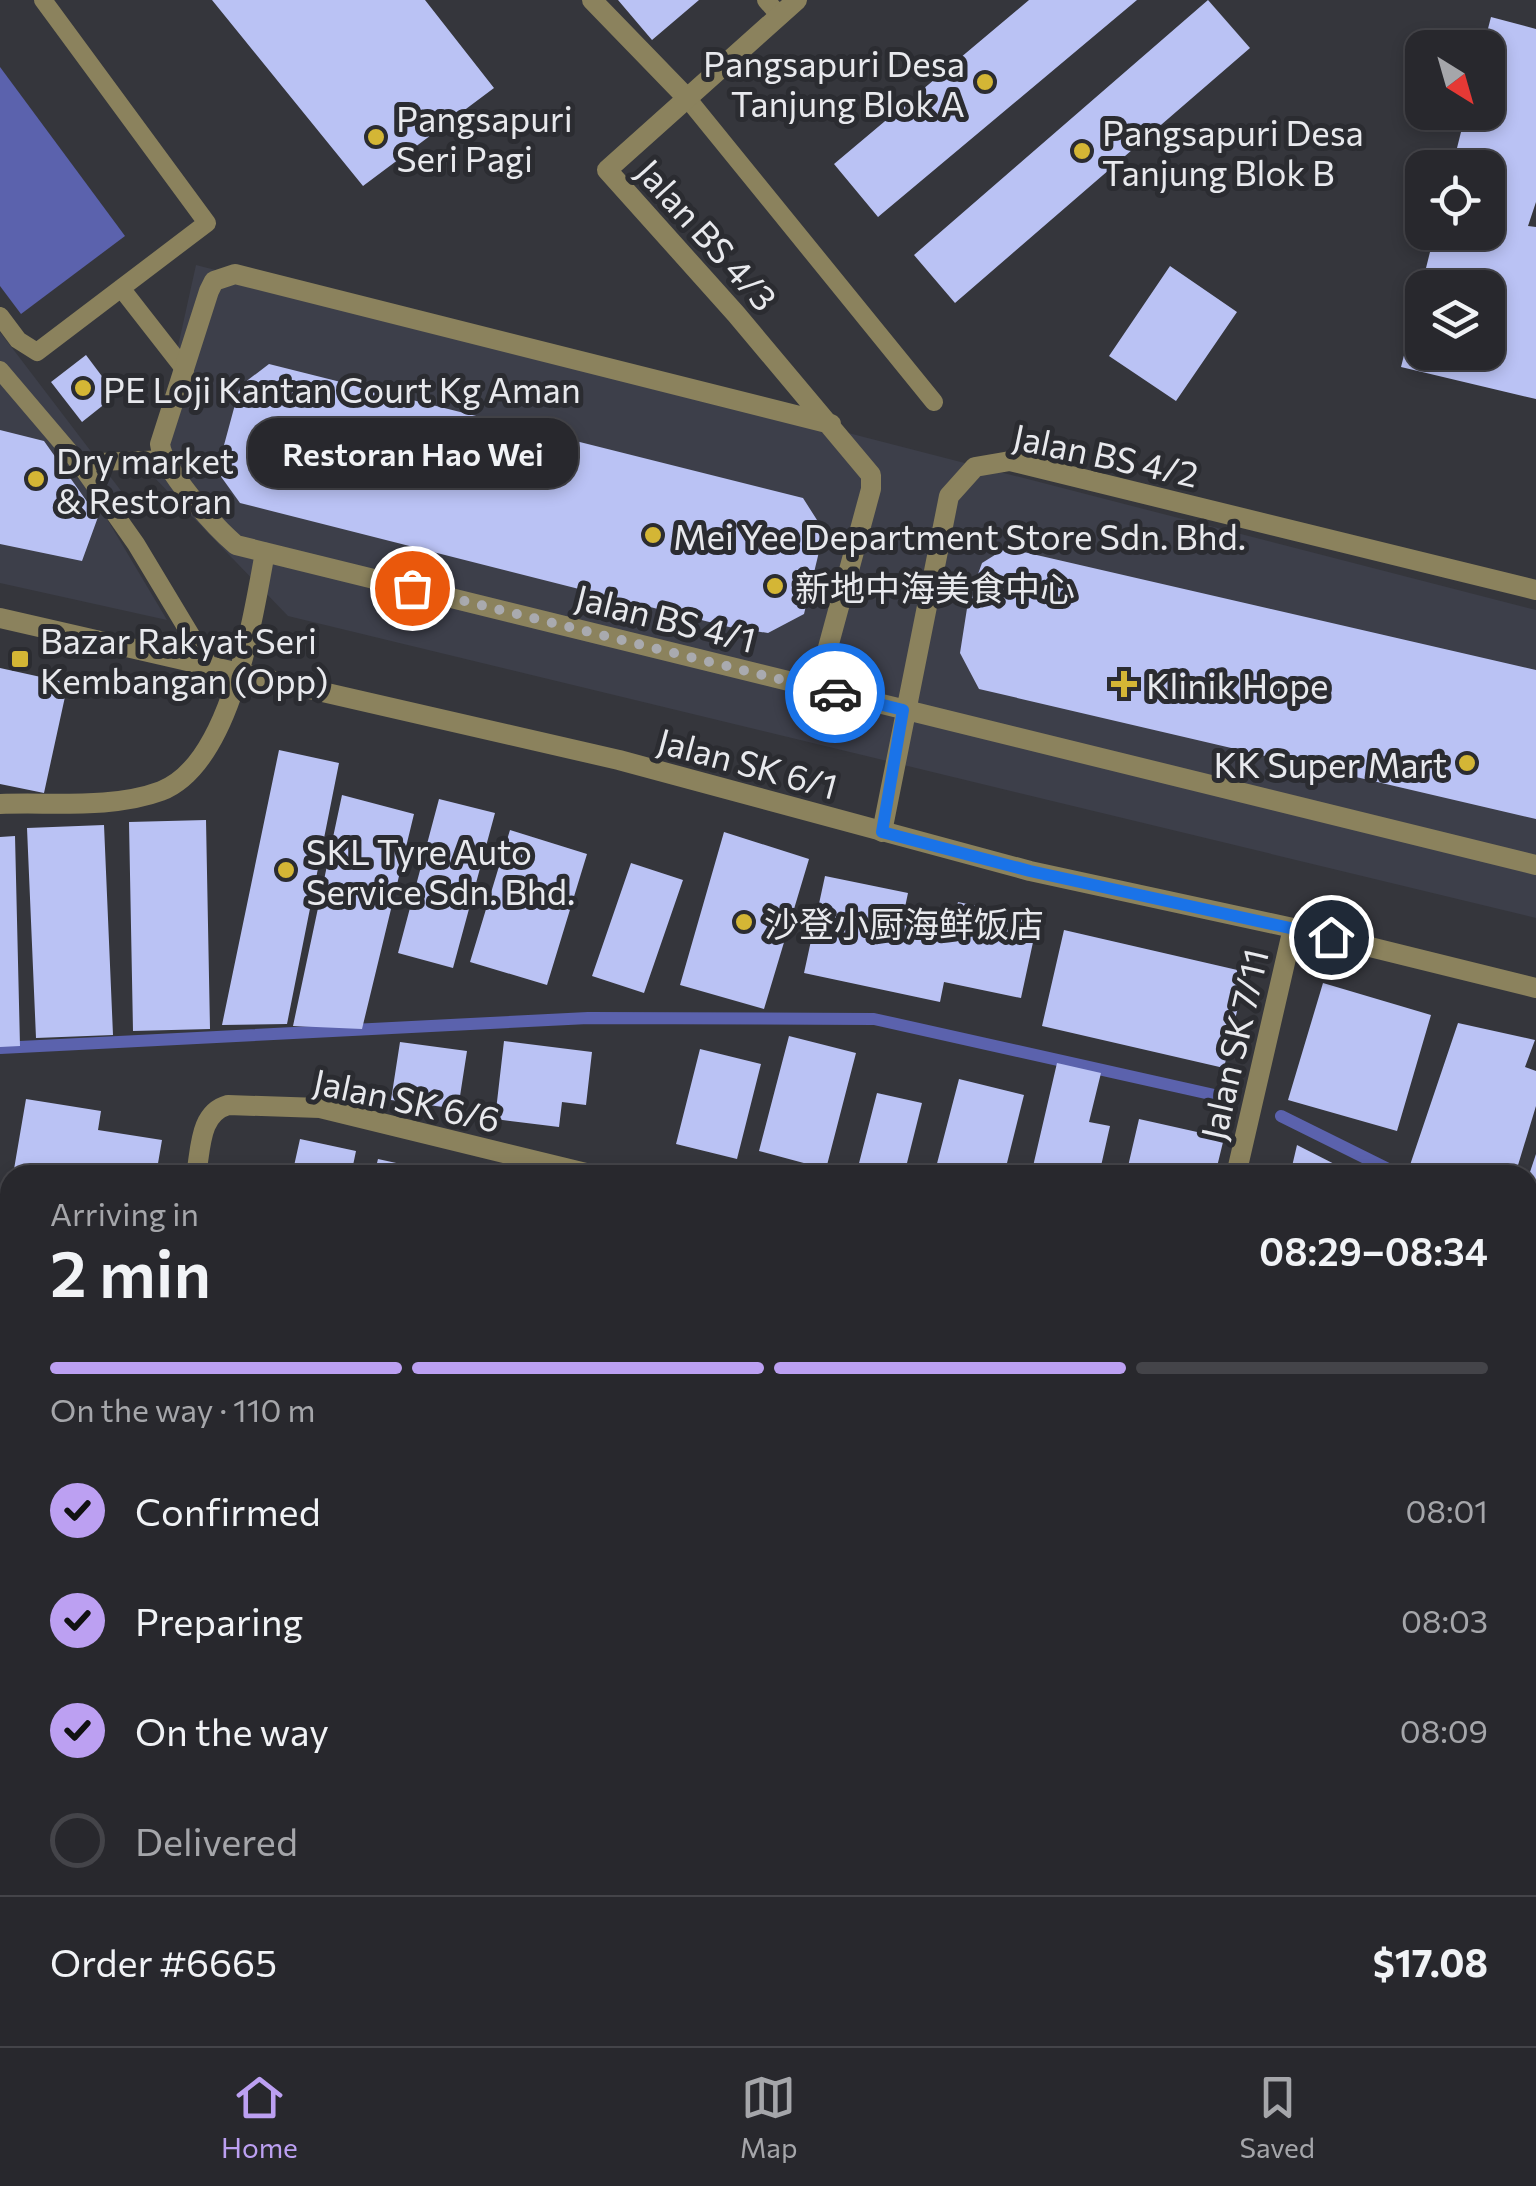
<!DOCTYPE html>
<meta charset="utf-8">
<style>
:root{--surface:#28282d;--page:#303035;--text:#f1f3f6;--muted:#a5a6aa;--line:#444449;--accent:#bca0f2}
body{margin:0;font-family:Commissioner,"Noto Sans SC",sans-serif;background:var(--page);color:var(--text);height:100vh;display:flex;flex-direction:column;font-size:38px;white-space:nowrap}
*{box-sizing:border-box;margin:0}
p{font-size:32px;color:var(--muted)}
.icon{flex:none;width:55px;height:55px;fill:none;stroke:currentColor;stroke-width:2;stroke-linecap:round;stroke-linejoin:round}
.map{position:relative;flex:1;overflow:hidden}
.details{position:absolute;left:0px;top:1165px;width:1538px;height:882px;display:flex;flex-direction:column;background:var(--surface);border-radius:30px 30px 0 0;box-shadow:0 5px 15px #0003,0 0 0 2px var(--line)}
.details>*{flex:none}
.needle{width:65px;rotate:143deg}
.fabs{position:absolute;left:1405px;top:30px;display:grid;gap:20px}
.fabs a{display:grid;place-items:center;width:100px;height:100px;border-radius:20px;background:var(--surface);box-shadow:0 5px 15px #0003,0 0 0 2px var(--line);font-size:50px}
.pin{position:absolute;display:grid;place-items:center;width:85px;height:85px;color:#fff;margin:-42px;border:5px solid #fff;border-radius:50%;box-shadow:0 2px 10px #0007}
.courier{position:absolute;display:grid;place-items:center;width:100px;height:100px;margin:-50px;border:8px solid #1a73e8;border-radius:50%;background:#fff;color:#222;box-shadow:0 2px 12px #0007}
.bubble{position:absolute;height:70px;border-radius:30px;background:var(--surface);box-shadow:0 5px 15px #0003,0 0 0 2px var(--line);font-size:32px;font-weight:600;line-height:70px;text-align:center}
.summary em{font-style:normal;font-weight:600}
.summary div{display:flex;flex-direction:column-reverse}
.summary{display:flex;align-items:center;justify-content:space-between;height:170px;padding:0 50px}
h1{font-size:65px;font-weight:600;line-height:75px}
.bar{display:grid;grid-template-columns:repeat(4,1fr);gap:15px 10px;align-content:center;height:120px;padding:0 50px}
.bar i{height:12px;border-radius:8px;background:var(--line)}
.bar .on{background:var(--accent)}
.bar p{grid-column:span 4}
.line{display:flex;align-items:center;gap:25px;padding:0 50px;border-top:2px solid var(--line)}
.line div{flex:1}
ol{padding:0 50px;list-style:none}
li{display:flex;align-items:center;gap:30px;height:110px}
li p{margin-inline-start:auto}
li .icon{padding:10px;border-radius:50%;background:var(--accent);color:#111;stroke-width:4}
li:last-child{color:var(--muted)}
li i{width:55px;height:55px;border:5px solid var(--line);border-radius:50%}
.tabs{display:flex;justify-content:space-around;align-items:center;height:140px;border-top:2px solid var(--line);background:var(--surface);font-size:28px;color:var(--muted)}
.tabs a{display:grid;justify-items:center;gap:5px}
.tabs .on{color:var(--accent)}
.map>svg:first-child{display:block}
.built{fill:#3d3f4a}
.water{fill:#5b62ad}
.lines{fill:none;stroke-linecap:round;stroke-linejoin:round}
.stream{stroke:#5b62ad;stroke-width:12}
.building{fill:#bac2f4}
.service{stroke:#8b825d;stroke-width:18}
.minor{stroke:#8b825d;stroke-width:20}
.tertiary{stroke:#8b825d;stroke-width:20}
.done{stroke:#a9aaaf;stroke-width:10;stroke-dasharray:0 18}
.route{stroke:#1a73e8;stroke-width:12}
.poi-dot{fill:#d4b635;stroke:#2b2c31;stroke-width:4}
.labels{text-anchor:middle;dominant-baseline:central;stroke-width:10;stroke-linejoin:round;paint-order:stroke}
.poi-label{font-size:35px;fill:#e8e9ed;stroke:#2b2c31;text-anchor:start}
.street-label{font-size:35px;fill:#e8e9ed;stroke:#2b2c31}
</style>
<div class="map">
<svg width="1536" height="2046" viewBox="0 0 1536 2046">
<rect width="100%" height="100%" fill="#35363c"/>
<!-- built -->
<path class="built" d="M196,265l1340,345v308l-1248,-302 -138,-143z
M0,332l128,168 -19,11 -2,8 60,101 -167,-37z"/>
<!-- water -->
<path class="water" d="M0,67l125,169 -104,78 -21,-28z"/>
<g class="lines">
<!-- stream -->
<path class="stream" d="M0,1048l588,-30 286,1 345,77
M1281,1116l119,59
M1528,1258l8,5"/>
</g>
<!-- building -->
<path class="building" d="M212,0h213l69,88 -131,98z
M618,0h81l-47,40z
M1029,0h108l-259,217 -44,-53z
M1208,0l42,48 -295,255 -41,-48z
M1491,17l45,12v173l-8,24 8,1v172l-135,-32 20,-79 1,64h66v-64h-67l14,-56h53v-64h-36l14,-56h22v-64h-5z
M1170,266l67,46 -61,89 -67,-45z
M86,355l30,40 -34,27 -31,-40z
M269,364l534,134 21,33 -20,83 -36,19 -39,-6 -489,-124 -23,-32 23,-85z
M0,430l44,11 54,76 -16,44 -82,-17z
M1006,548l530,122v149l-557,-130 -19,-36 8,-51 14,-39z
M0,668l68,15 -24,110 -44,-9z
M279,750l60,13 -52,261 -65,1z
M342,795l72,19 -52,215 -69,-3z
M439,799l56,14 -42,155 -55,-15z
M206,820l4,209 -77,2 -4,-209z
M104,825l9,210 -77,3 -9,-210z
M510,830l77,24 -40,131 -77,-23z
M724,832l85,27 -45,150 -84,-24z
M15,836l5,210 -20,1v-210z
M631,863l52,17 -39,113 -52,-17z
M825,876l83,17 -4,19 49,11 5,-21 80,17 -17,79 -77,-16 -4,20 -136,-29z
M1064,930l182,42 -22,96 -182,-42z
M1323,983l108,32 -34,116 -109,-31z
M1458,1023l77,17 -10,27 11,4v35l-21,69h-95l-11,-7z
M789,1036l67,17 -30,116 -67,-18z
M504,1041l88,11 -6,53 -24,-3 -3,25 -64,-8z
M400,1042l67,9 -9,58 -67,-9z
M700,1049l61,15 -24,95 -61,-15z
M1057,1063l44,10 -12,49 21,4 -11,49h-68z
M959,1079l65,16 -20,80h-70z
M877,1093l45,10 -18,72h-48z
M26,1099l75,12 -3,19 64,10 -6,35h-143z
M1139,1119l85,19 -9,37h-89z
M300,1139l56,12 -5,24h-59z
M1297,1145l59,30h-66z
M1536,1154v45l-8,-3v-18z
M378,1159l64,14v2h-68z
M1528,1415l8,2v29l-7,25z
M0,1466l10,2v132l-10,-2z
M0,1621l10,2 -8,46h-2z
M10,1686v49l-10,-3z
M0,1817l10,3v114l-10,-2z
M0,1958l10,47v33h6l1,8h-17z
M37,2038h73l-1,8h-74z
M120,2038h84l-2,8h-84z
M216,2038h75l-2,8h-75z
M316,2038h68l-2,8h-68z
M521,2038h48l-2,8z
M584,2038h84l-2,8h-84z
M712,2038h140l5,1 -1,7h-146z
M1110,2038h110l-2,8h-111z"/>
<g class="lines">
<!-- service -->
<path class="service" d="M766,0l14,16
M687,98l247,304
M121,288l64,82
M0,316l18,24 19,12 170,-129 -164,-223
M0,370l79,93 57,81 71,118
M79,463l86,-4"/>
<!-- minor -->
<path class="minor" d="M592,0l95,98
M797,0l-190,170 129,144 135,161v14l-54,199
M831,424l-596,-150 -21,7 -5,10 -49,153c3,26 55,83 76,101l1300,320
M0,804c51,-2 113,5 161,-13 70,-27 92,-174 104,-239
M882,832l67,-336 26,-29 35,-6 526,129
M196,1175c5,-26 3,-62 32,-70l92,3 274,67
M1236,1175l57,-247
M0,1404l10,3
M1528,1571l8,1
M0,1764l10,2
M1528,1807l8,-3
M688,2046l2,-8
M1045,2046l1,-8
M1403,2046l2,-8"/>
<!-- tertiary -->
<path class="tertiary" d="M0,618l619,142 411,111 263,57 243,60"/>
</g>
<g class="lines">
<!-- done -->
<path class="done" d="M412,588l423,105"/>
<!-- route -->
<path class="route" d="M835,693l68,17 -21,122 148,39 301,66"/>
</g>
<!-- markers -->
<g class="poi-dot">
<circle cx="985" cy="82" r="10"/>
<circle cx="376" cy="137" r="10"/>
<circle cx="1082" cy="151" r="10"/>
<circle cx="83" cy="388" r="10"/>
<circle cx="36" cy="479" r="10"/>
<circle cx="653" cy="535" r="10"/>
<circle cx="775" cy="586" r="10"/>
<rect x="10" y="649" width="20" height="20" rx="5"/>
<path d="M1119 669h10v10h10v10h-10v10h-10v-10h-10v-10h10z"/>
<circle cx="1467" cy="763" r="10"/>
<circle cx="286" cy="870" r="10"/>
<circle cx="744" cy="922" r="10"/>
</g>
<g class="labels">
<!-- poi labels -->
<g class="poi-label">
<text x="965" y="62" text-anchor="end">Pangsapuri Desa<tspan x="965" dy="40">Tanjung Blok A</tspan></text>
<text x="396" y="117">Pangsapuri<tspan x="396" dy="40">Seri Pagi</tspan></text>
<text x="1102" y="131">Pangsapuri Desa<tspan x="1102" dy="40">Tanjung Blok B</tspan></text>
<text x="103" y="388">PE Loji Kantan Court Kg Aman</text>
<text x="56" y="459">Dry market<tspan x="56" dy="40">&amp; Restoran</tspan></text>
<text x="673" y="535">Mei Yee Department Store Sdn. Bhd.</text>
<text x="795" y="586">新地中海美食中心</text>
<text x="40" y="639">Bazar Rakyat Seri<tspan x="40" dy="40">Kembangan (Opp)</tspan></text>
<text x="1146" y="684">Klinik Hope</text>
<text x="1447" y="763" text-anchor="end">KK Super Mart</text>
<text x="306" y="850">SKL Tyre Auto<tspan x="306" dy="40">Service Sdn. Bhd.</tspan></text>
<text x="764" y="922">沙登小厨海鲜饭店</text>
</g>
<!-- street labels -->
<g class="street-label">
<text transform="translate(708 234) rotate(48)">Jalan BS 4/3</text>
<text transform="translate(1106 454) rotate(12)">Jalan BS 4/2</text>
<text transform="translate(666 617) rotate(14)">Jalan BS 4/1</text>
<text transform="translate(748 762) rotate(15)">Jalan SK 6/1</text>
<text transform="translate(1233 1044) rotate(-77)">Jalan SK 7/11</text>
<text transform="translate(407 1099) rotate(12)">Jalan SK 6/6</text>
</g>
</g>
</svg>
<div class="fabs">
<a><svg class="needle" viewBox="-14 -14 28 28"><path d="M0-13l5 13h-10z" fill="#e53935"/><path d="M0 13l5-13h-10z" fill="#a5a6aa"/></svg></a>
<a><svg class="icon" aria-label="locate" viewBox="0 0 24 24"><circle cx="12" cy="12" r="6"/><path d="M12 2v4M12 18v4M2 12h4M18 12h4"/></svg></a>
<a><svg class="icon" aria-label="layers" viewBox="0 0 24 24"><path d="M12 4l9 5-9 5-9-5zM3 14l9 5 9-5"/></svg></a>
</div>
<div class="pin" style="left:412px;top:588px;background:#ea580c"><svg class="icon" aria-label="bag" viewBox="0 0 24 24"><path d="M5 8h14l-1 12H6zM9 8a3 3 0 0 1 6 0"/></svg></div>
<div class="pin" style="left:1331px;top:937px;background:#1f2937"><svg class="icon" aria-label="home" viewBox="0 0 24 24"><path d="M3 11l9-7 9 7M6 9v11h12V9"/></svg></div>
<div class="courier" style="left:835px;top:693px"><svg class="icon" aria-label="car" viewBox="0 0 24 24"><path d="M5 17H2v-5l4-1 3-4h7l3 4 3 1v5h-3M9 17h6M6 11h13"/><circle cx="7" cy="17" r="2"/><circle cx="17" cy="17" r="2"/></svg></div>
<div class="bubble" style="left:248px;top:418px;width:330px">Restoran Hao Wei</div>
<section class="details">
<div class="summary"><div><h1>2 min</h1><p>Arriving in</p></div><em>08:29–08:34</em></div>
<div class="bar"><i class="on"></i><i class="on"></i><i class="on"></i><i></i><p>On the way · 110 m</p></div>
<ol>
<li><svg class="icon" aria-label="check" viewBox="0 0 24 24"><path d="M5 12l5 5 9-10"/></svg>Confirmed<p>08:01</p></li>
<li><svg class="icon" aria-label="check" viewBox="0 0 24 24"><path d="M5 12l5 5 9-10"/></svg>Preparing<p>08:03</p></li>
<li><svg class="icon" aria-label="check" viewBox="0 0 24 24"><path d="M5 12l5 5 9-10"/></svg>On the way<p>08:09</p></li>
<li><i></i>Delivered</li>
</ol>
<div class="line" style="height:130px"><div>Order #6665</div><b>$17.08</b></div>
</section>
</div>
<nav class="tabs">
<a class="on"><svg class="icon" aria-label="home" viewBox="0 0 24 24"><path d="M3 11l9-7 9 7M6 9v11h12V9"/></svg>Home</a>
<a><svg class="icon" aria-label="map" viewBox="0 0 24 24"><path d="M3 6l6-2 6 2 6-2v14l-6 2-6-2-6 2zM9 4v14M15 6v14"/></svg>Map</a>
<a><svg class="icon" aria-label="saved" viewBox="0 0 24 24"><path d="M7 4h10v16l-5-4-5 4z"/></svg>Saved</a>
</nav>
